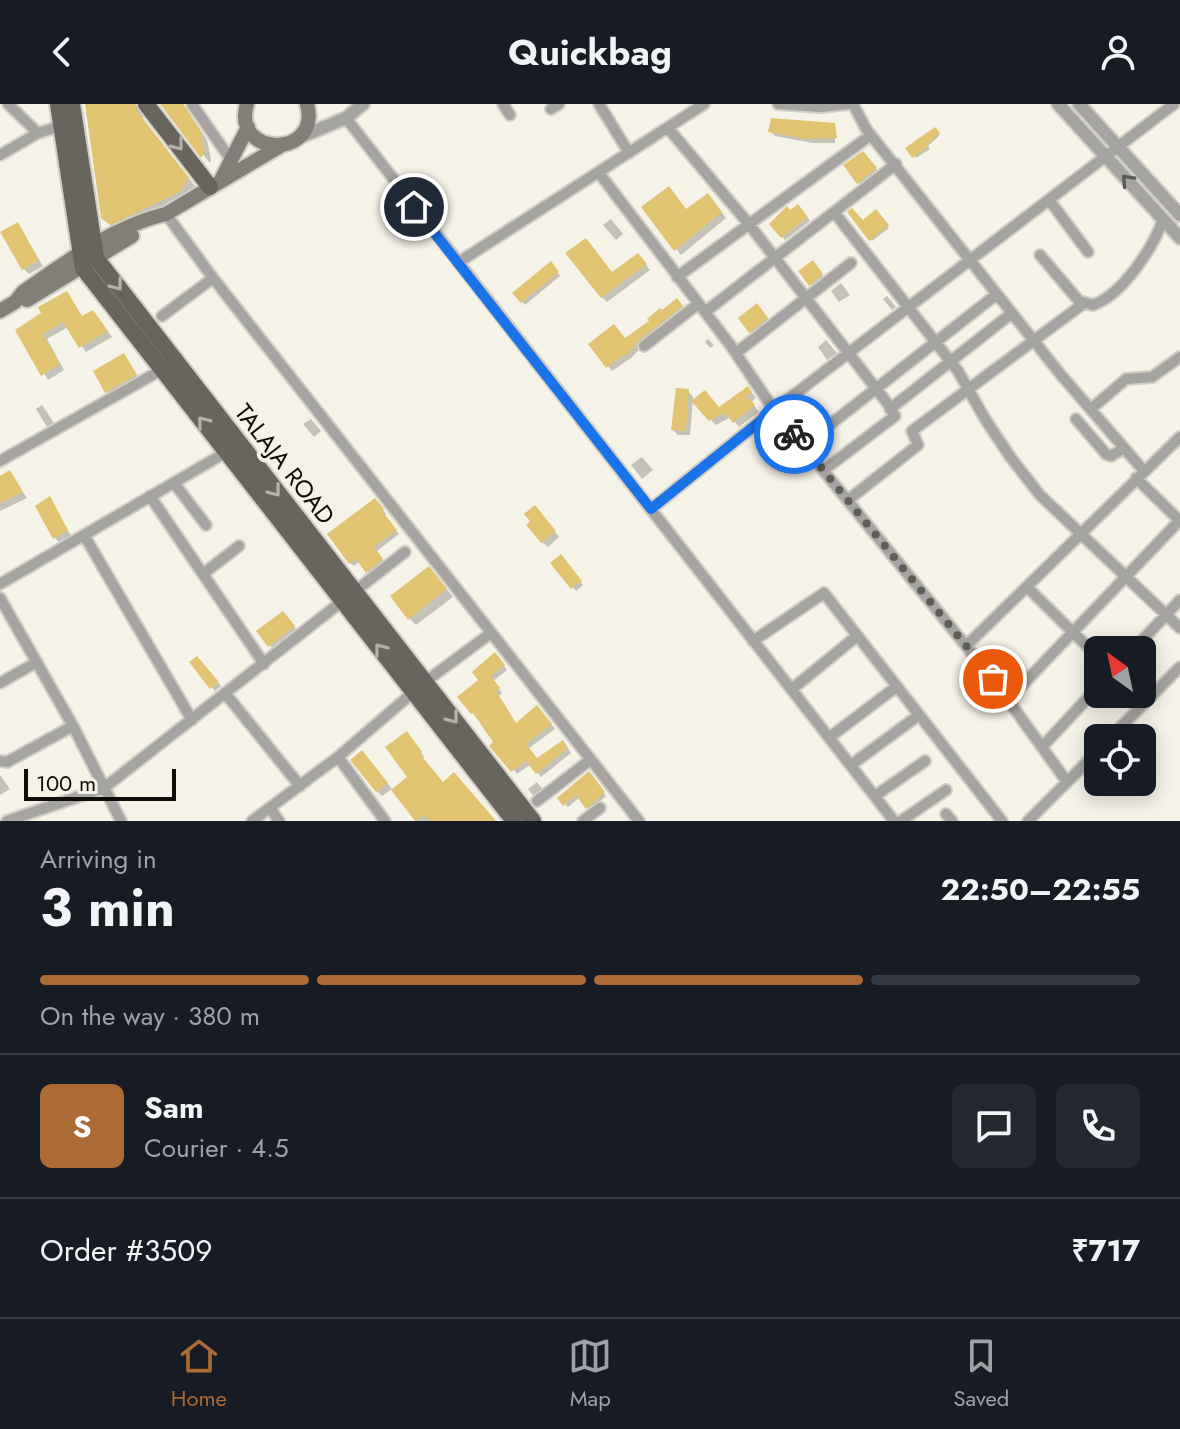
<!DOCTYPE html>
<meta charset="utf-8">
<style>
:root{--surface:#171b24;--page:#242831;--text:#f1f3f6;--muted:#9ea1a6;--line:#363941;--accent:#ac6a35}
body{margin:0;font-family:Jost,sans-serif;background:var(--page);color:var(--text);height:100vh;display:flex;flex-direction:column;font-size:30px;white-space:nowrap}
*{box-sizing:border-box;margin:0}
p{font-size:26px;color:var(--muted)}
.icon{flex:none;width:44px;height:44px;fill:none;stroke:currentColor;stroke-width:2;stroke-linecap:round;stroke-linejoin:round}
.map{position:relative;height:717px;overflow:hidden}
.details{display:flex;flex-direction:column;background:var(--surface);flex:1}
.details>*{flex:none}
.needle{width:52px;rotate:327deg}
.controls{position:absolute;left:1084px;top:532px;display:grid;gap:16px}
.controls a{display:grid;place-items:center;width:72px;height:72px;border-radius:12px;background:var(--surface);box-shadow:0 4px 20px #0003;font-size:40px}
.scale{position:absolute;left:24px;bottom:20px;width:152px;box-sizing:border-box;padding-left:8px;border:4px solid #0e0d0a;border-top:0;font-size:22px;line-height:28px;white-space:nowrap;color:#0e0d0a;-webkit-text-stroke:6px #f5f2e8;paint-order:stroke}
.pin{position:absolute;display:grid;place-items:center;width:68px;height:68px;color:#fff;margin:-34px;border:4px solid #fff;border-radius:50%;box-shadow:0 2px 8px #0007}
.courier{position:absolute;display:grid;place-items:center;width:80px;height:80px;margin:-40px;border:6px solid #1a73e8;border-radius:50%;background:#fff;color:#222;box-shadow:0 2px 10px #0007}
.headline em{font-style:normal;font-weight:700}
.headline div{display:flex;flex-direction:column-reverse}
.headline{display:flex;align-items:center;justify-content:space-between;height:136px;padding:0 40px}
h1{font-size:52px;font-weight:700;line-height:60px}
.bar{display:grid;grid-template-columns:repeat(4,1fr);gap:12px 8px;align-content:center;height:96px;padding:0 40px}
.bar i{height:10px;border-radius:6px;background:var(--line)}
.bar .current{background:var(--accent)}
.bar p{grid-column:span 4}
.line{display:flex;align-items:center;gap:20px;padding:0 40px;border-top:2px solid var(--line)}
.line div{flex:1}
.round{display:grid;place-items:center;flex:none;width:84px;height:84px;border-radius:12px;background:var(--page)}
header{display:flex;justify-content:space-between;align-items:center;height:104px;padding:0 40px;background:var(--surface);font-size:36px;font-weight:700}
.menu{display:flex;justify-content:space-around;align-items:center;height:112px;border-top:2px solid var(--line);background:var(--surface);font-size:22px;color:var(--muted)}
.menu a{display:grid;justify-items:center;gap:4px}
.menu .current{color:var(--accent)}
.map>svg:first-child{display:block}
.shadow{fill:#0003}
.building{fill:#e1c471}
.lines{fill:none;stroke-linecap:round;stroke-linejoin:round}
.minor-casing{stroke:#d0cdc4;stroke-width:14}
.tertiary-casing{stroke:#d0cdc4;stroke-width:16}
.secondary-casing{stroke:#d0cdc4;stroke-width:18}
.primary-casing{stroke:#d0cdc4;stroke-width:20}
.minor{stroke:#a6a4a0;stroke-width:10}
.tertiary{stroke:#a6a4a0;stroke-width:12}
.secondary{stroke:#827f79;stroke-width:14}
.primary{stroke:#68645e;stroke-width:16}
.oneway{stroke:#b6b2aa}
.oneway2{stroke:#5a5855}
.done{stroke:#5f5d58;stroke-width:8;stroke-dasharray:0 14.4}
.route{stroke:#1a73e8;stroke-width:10}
.labels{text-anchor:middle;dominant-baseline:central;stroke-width:8;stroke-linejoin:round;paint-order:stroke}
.street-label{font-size:24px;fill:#0e0d0a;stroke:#f5f2e8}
</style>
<header><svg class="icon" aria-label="back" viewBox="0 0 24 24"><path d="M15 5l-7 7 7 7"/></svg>Quickbag<svg class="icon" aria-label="person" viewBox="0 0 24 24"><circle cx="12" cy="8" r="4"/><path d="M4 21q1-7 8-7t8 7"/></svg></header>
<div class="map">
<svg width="1180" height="717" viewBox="0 0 1180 717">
<rect width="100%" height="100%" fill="#f5f2e8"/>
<!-- shadow -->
<path class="shadow" d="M88,0h57l-4,9 3,7 51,66 -8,13 -69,32 -7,-6 -8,-8z
M162,0h21l24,36 4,20 -1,3z
M834,21l1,18h-22l-38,-7 -5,-5z
M934,25l6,6 -12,11 2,3 -14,9 -8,-10z
M866,52l13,16 -18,14 -15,-20z
M713,97l13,17 -45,37 -37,-47 43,3z
M801,105l9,12 -25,19 -13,-16 18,-12z
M876,108l13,16 -17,13 -22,-28 12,10z
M611,115l12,15 -7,6 -13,-15z
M17,121l26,41 -14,8 -5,-5z
M643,157l7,9 -43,32 -5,-5 11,-23z
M813,159l11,14 -12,9 -11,-15z
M554,163l6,9 -35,29 -10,-12z
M841,179l9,12 -11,7 -8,-11z
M67,190l16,24h15l14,19 -26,15 -18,-25 -21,12 17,31 -16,10 -30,-49 26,-17z
M887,192l9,11 -4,3 -9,-11z
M681,200l4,6 -30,23 -24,25 -19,13 -21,-26 34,-5 37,-27z
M760,204l10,14 -17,13 -3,-3z
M708,235l6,6 -4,3 -5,-6z
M826,236l11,13 -10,7 -9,-13z
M124,251l16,25 -28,17 -6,-5z
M748,284l8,10 -5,4 8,10 -20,15 -8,-10 -15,8 -5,-5 9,-11z
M688,287l5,6 -3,38h-12l-5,-5z
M42,301l12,18 -7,4 -11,-18z
M311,315l10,12 -7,6 -11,-13z
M642,353l11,13 -11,9 -11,-14z
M10,369l17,25 -27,13v-33z
M49,394l22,38 -11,7 -5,-5z
M379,400l7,10 -2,2 15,18 -22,17 8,12 -14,12 -11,-14 -6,5 -4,-3z
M540,409l19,24 -11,10 -6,-5z
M564,456l19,25 -7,6 -23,-28z
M436,472l17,21 -37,28 -7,-7z
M288,514l10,14 -23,18 -6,-5z
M197,554l24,28 -6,5 -23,-29z
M499,555l8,11 -14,11 9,12 -3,3 18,29 24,-14 14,18 -26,19 9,12 28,-14 5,7 -30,24 -10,-13 -14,10 -21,-31 -15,-63z
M410,633l14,20 -2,1 22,26 51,37h-78l-24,-31 16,-13z
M367,654l25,31 -10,7 -5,-5z
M0,671l10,14 -10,6z
M592,673l14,19 -16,14 -10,-13 -12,10 -8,-8z
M537,678l7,9 -9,7 -7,-9z"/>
<!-- building -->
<path class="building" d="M85,0h50l2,7 52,67 -9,14 -70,33 -9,-7z
M160,0h23l17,26 5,22 -4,6z
M771,14l64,5 2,15 -31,1 -38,-7z
M935,23l5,6 -12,11 1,2 -17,12 -7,-10z
M863,47l14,17 -20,16 -14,-19z
M669,82l17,23 22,-16 14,19 -48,39 -33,-44z
M798,100l10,13 -27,21 -12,-14 18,-18 3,4z
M852,104l11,12 13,-11 13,16 -20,16 -22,-29z
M18,118l21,38 -17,10 -22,-38z
M586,134l26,34 26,-19 9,11 -46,34 -36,-45z
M813,156l10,14 -14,12 -11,-15z
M551,157l8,11 -38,31 -9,-10z
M67,187l15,25 11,-6 15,21 -29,17 -16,-26 -20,12 17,30 -19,12 -26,-46 26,-17 -3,-6z
M677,194l6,8 -44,34 -13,16 -1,-2 -19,14 -18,-24 26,-20 11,14 24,-17 -2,-2 13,-11 2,2z
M757,199l11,15 -19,15 -11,-15z
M124,249l13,22 -32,18 -12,-22z
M748,282l4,6 -5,4 8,9 -22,18 -8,-10 -16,8 -18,-20 14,-11 14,17z
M676,284l13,1 -3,42 -15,-1z
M10,366l13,22 -23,11v-27z
M50,392l18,34 -15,9 -18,-33z
M375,394l9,11 -2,2 15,19 -23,17 9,12 -17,14 -10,-14 -7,5 -22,-30z
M535,401l21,26 -15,12 -15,-18 4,-4 -6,-7z
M561,450l21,27 -11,8 -21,-26z
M429,462l18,23 -39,31 -18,-24z
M283,507l12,15 -27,21 -12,-16z
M495,548l10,13 -14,11 9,12 -4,3 20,32 21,-18 15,19 -26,20 11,14 26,-18 5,8 -32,26 -10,-13 -15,11 -22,-26 4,-4 -20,-29 -2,1 -14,-17 21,-17 -6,-8z
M197,552l22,26 -9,7 -21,-27z
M407,627l15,21 -2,2 23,28 11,-10 42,49h-66l-4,-5 -11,5 -24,-31 16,-13 -22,-30z
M362,646l26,33 -12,9 -26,-32z
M589,667l16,21 -19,17 -10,-14 -13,11 -6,-8z"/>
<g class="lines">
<!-- minor casing -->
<g class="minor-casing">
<path id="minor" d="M8,0l30,29 23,-7
M192,0l39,56
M503,0l7,11
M599,0l30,49
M778,0l43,3 27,-3
M853,0l13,25 195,246 83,96
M551,5l8,-5
M346,14l548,703
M668,24l80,95 143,185
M0,51l38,-22
M599,69l132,173 43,64 219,269 74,103
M1050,97l38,51
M834,108l124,159 27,48 26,39 29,37 140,133
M166,110l47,64 426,543
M1040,151l39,46 14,4c29,-10 61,-58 70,-86
M459,158l245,-158
M677,173l194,-142
M705,208l191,-148
M162,212l51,-38
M644,242l54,-42
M736,249l115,-90
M1091,305l35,-30 26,-2 28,-20
M1076,315l30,35 5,2 13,-8
M804,341l193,-151
M0,357l165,-93
M824,366l71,-54 -5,-7 122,-96
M1136,374l44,43
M174,379l32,42
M150,392l114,168
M848,396l70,-55 -6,-14 171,-127
M651,405l123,-99 400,-306
M84,431l108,185
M203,470l36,-28
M0,480l230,-134
M1028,484l70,69
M0,494l73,128 48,95
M753,537l71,-48 178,228
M966,542l214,-209
M1133,546l47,-50
M0,579l37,-21
M792,585l65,-53
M225,589l75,93
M1135,590l9,9
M1008,596l172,-180
M830,633l66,-50
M1110,634l70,-71
M1042,643l56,-60
M338,653l47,64
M0,657l7,1 66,-36
M851,661l68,-50
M875,692l50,-35
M537,697l53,-41
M270,704l9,13
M946,710l6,7
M7,717l97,-33 301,-236
M252,717l86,-64 87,-75 66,-49
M583,717l17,-13
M901,717l45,-31
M1028,717l70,-70"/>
</g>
<!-- tertiary casing -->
<g class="tertiary-casing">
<path id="tertiary" d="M1058,0l122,134
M1079,0l101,111
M298,34l48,-20 17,-14"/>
</g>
<!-- secondary casing -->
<g class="secondary-casing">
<path id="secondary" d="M247,0c-16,54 75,55 60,0
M221,76l27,-53
M27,196l105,-64
M0,207l15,-9 8,-10c43,-30 91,-66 143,-78l116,-69"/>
</g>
<!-- primary casing -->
<g class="primary-casing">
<path id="primary" d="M58,0l25,164 431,553
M72,0l24,154 437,563
M146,0l64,83"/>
</g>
<!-- minor -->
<use href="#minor" class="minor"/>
<!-- tertiary -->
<use href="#tertiary" class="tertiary"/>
<!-- secondary -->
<use href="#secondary" class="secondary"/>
<!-- primary -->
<use href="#primary" class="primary"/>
</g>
<!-- one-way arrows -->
<defs><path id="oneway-chevron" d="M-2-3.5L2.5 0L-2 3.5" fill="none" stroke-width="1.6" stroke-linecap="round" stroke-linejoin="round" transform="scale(2)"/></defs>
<g class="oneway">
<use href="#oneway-chevron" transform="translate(178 41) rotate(52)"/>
<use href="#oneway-chevron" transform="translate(117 181) rotate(53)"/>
<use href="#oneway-chevron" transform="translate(203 318) rotate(-128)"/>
<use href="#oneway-chevron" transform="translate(275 387) rotate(52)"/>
<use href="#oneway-chevron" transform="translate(380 545) rotate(-128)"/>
<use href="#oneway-chevron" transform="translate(453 614) rotate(52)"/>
</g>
<use class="oneway2" href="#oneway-chevron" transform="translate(1127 76) rotate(-133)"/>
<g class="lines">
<!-- done -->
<path class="done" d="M794,330l199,245"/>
<!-- route -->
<path class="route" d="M414,103l237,302 123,-99 20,24"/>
</g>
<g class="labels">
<!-- street labels -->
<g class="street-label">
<text transform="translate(285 360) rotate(52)">TALAJA ROAD</text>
</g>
</g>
</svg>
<div class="controls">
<a><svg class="needle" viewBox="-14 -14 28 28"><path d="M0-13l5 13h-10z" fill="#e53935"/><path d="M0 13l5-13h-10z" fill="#9ea1a6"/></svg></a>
<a><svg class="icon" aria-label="locate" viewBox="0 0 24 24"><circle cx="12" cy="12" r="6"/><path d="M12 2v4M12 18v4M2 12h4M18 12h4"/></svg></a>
</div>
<div class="scale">100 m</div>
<div class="pin" style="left:993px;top:575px;background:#ea580c"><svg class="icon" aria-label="bag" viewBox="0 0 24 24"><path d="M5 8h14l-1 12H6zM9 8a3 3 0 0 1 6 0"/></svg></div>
<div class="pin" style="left:414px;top:103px;background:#1f2937"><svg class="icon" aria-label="home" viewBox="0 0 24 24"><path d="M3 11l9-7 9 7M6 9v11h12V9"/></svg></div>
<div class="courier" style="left:794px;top:330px"><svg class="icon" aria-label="bike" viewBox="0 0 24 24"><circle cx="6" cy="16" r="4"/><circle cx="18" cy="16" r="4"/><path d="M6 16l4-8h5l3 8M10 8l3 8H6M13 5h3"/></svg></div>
</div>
<section class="details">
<div class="headline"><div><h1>3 min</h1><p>Arriving in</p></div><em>22:50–22:55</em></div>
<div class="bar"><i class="current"></i><i class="current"></i><i class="current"></i><i></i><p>On the way · 380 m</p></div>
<div class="line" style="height:144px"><b class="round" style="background:var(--accent);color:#fff">S</b><div><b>Sam</b><p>Courier · 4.5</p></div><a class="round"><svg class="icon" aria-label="chat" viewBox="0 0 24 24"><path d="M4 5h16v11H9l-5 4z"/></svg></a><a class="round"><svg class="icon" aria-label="phone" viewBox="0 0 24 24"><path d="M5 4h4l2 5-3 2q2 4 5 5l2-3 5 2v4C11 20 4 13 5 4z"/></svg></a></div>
<div class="line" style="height:104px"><div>Order #3509</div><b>₹717</b></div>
</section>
<nav class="menu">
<a class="current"><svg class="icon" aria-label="home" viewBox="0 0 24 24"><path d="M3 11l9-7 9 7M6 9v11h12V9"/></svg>Home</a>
<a><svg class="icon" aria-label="map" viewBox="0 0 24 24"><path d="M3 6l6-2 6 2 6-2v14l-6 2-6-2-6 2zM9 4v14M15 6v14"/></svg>Map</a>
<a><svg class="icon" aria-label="saved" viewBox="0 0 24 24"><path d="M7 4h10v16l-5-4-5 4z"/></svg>Saved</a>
</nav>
